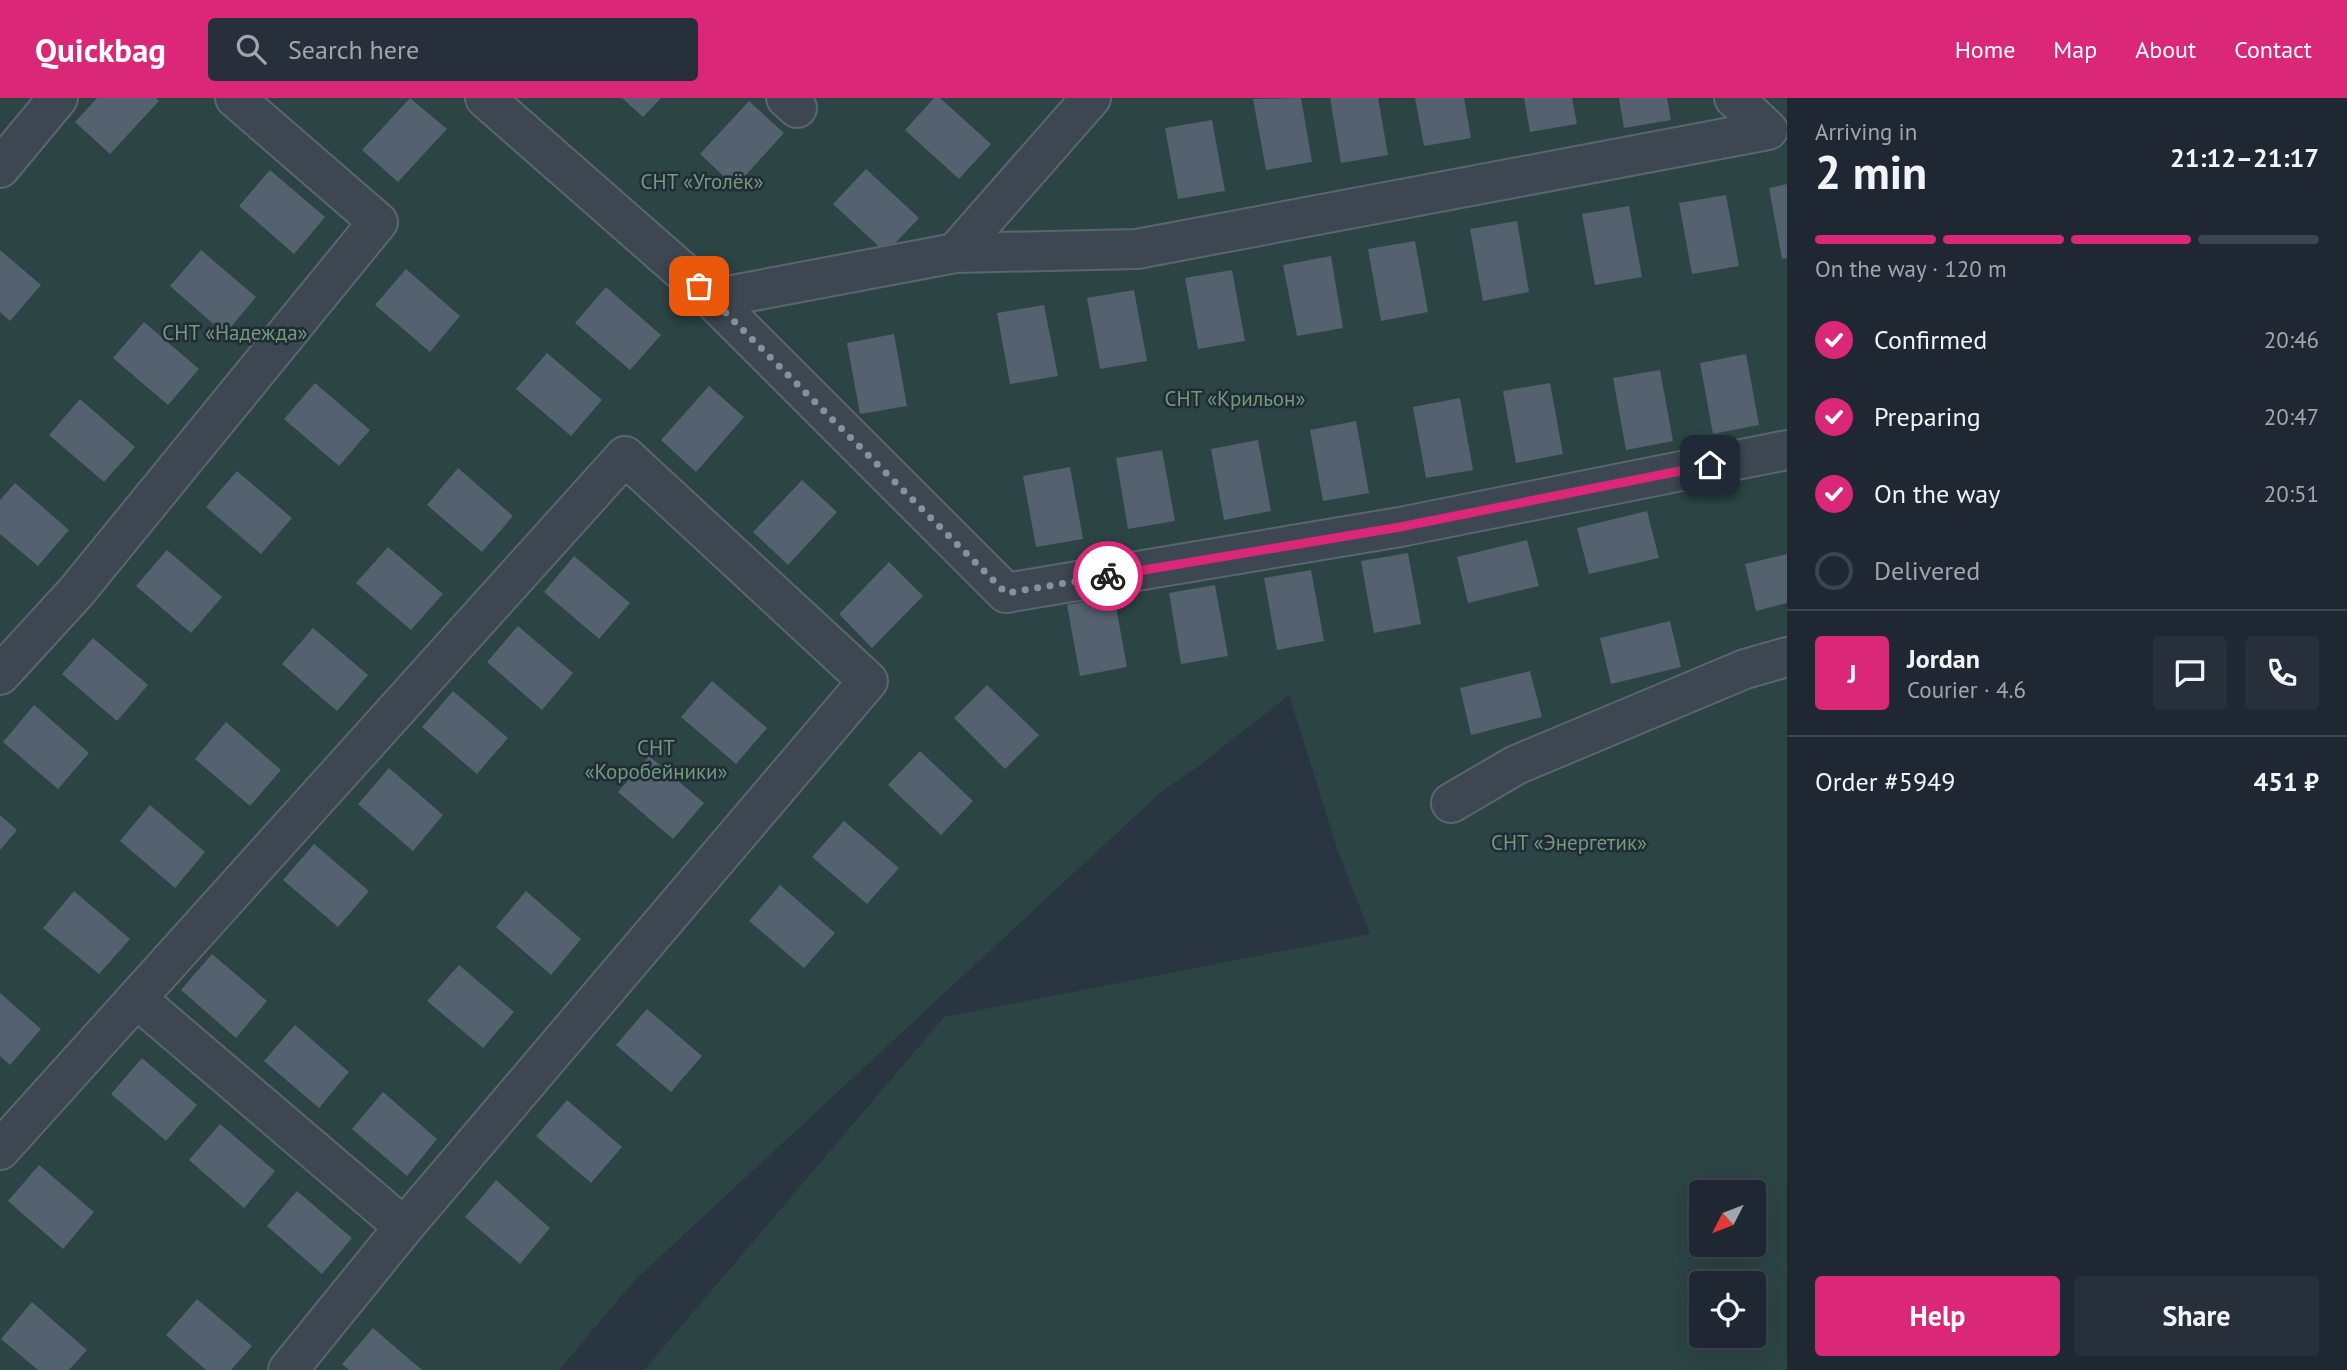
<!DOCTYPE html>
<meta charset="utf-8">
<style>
:root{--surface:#1f2832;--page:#27303a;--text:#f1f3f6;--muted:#a1a6ac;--line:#3c444d;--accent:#db2777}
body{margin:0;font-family:"PT Sans",sans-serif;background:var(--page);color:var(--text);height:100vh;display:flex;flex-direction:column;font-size:26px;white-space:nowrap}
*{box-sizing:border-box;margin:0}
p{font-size:23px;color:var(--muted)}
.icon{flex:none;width:38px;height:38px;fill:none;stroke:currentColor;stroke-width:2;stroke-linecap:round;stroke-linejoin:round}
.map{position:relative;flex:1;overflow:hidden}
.drawer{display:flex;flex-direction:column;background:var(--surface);width:560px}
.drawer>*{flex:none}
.needle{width:46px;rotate:228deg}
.controls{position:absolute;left:1689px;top:1082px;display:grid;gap:14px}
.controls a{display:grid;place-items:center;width:77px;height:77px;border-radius:7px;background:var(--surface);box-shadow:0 7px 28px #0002,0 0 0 2px var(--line);font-size:35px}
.pin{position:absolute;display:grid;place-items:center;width:60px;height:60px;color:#fff;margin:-30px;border-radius:14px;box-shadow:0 4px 10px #0006}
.courier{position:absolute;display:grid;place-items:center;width:70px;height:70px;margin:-35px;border:5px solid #db2777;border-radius:50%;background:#fff;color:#222;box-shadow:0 2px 9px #0007}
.head em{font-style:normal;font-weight:700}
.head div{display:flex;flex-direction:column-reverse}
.head{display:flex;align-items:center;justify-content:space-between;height:119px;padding:0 28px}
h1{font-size:46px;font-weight:700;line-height:52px}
.bar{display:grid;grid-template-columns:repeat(4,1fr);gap:10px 7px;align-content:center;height:84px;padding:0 28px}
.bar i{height:9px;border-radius:5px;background:var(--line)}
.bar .selected{background:var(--accent)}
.bar p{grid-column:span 4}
.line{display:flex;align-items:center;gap:18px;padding:0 28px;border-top:2px solid var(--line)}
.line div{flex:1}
.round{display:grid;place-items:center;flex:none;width:74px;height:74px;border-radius:7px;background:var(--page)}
ol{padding:0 28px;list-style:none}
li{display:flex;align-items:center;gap:21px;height:77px}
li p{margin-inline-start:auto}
li .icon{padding:7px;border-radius:50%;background:var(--accent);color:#fff;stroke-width:4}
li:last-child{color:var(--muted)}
li i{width:38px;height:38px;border:4px solid var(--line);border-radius:50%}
.cta{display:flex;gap:14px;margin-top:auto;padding:14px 28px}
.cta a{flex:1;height:80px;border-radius:7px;background:var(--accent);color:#fff;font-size:28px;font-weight:700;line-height:80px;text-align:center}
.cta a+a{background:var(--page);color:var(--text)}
header{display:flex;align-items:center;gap:42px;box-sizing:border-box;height:98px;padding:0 35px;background:var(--accent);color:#fff}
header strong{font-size:33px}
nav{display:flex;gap:38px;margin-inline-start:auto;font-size:24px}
.search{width:490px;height:63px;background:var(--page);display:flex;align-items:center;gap:18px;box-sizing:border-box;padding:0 24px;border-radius:7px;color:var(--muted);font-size:26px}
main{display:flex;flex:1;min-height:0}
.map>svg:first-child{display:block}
.green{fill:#2c4444;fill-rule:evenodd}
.building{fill:#54616f}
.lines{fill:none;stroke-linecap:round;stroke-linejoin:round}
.minor-casing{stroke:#5b656f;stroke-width:42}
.minor{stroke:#3d4752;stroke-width:38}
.done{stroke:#87919c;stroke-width:7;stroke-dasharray:0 12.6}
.route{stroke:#db2777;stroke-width:9}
.labels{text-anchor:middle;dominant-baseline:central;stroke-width:5;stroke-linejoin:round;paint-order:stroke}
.park-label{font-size:21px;fill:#739b78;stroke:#212c37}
</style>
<header>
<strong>Quickbag</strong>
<div class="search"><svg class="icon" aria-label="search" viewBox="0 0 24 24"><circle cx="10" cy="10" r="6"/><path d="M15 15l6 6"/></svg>Search here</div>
<nav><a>Home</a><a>Map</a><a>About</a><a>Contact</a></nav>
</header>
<main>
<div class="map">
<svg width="1787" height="1272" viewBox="0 0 1787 1272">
<rect width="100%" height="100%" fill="#293642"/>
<!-- green -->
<path class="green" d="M0,0h1787v1272h-1143l300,-353 426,-83 -33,-86 -48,-153 -89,70 -39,27 -526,488 -76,90h-559zM1701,1094h53v52h-53zM1701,1185h53v52h-53z"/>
<!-- building -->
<path class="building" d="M97,0h59l3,3 -49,53 -35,-32z
M410,0l37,31 -49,53 -36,-32z
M622,0h39l-18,19z
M934,0h6l51,46 -32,35 -54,-49z
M1301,0l11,64 -46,8 -13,-71z
M1330,0h48l10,57 -47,8z
M1415,0h49l7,40 -47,8z
M1524,0h48l5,26 -47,8z
M1619,0h48l4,22 -47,8z
M749,3l35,32 -49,54 -35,-33z
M1212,22l13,71 -47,8 -13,-71z
M866,71l53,49 -33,35 -53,-49z
M270,72l55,47 -31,37 -55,-48z
M1787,86v74l-5,1 -13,-71z
M1726,97l13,71 -47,8 -13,-71z
M1629,108l13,71 -47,8 -13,-71z
M1517,123l12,71 -46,9 -13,-72z
M1415,143l13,71 -47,9 -13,-72z
M0,152l41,35 -31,36 -10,-9z
M201,152l55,47 -31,37 -55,-48z
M1331,158l12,72 -46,8 -14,-71z
M406,171l54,47 -30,36 -55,-47z
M1232,172l13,71 -47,8 -13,-71z
M606,189l55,48 -31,35 -55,-47z
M1134,192l13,71 -47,8 -13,-71z
M1044,207l14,71 -48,8 -13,-71z
M144,224l55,47 -31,36 -55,-47z
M894,236l13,72 -47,8 -13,-71z
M547,255l55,47 -31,36 -55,-47z
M1746,256l13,71 -46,9 -13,-71z
M1660,272l13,71 -47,9 -13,-72z
M315,285l55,47 -31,36 -55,-47z
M1550,285l13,71 -47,9 -13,-72z
M709,288l35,31 -48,55 -35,-32z
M1460,300l13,72 -47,8 -13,-71z
M80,301l55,48 -31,35 -55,-47z
M1356,323l13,72 -46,8 -13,-71z
M1258,342l13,71 -47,9 -13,-71z
M1162,352l13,71 -47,8 -12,-71z
M1070,369l13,72 -47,8 -13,-71z
M458,370l55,48 -31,36 -55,-47z
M237,373l55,47 -31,36 -55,-47z
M802,382l35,32 -49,53 -35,-33z
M15,385l54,47 -31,36 -38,-32v-34z
M1647,413l12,47 -70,16 -12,-46z
M1527,442l12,46 -71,17 -11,-46z
M388,449l55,47 -32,36 -55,-47z
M167,452l55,47 -31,36 -55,-47z
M1408,455l13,71 -47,9 -13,-72z
M1787,456v49l-31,8 -11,-47z
M574,458l56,47 -31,36 -55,-47z
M889,464l34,34 -51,52 -33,-34z
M1311,472l13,71 -47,9 -13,-72z
M1215,487l13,71 -47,8 -12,-71z
M1114,498l13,71 -47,9 -13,-71z
M1670,523l11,46 -70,17 -11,-46z
M518,528l55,47 -31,37 -55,-48z
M313,530l55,47 -31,36 -55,-47z
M93,540l55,47 -31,36 -55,-47z
M1530,573l12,46 -71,18 -11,-47z
M712,583l55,47 -31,36 -55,-47z
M987,587l52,50 -34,34 -51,-51z
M453,593l55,47 -31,36 -55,-47z
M34,607l55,48 -31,36 -55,-47z
M226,624l55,48 -31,36 -55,-47z
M920,653l53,50 -32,34 -53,-50z
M649,658l55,47 -31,36 -55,-47z
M389,670l54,47 -30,36 -55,-47z
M150,707l55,47 -30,36 -55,-47z
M0,717l17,15 -17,20z
M844,723l55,47 -32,36 -55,-47z
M314,746l55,47 -31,36 -55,-47z
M780,787l55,48 -31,35 -55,-47z
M74,793l56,48 -31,35 -56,-46z
M526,793l55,48 -30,36 -55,-48z
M212,856l55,47 -31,37 -55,-48z
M459,867l55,47 -31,36 -56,-47z
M0,895l41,36 -31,36 -10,-9z
M647,911l55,47 -31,36 -55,-47z
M295,927l54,47 -30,36 -55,-47z
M142,960l55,47 -31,36 -55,-47z
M383,994l54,47 -30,37 -55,-47z
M567,1002l55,47 -31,36 -55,-47z
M220,1026l55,47 -31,37 -55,-48z
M39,1067l55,47 -31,37 -55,-48z
M496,1082l54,48 -30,36 -55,-47z
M297,1093l55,47 -30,36 -55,-48z
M197,1201l55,47 -21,24h-25l-40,-35z
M32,1204l55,48 -18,20h-31l-37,-31z
M373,1230l49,42h-73l-7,-6z"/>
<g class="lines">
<!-- minor casing -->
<g class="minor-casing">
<path id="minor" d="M485,0l214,188 307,307 394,-66 387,-77
M786,0l11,10
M0,70l58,-70
M955,155l136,-155
M711,201l244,-46 182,-4 631,-119 -34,-32
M0,577l76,-83 302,-370 -143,-124
M1451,705l65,-38 229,-96 42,-12
M137,901l267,228
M0,1052l625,-694 243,225 -464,546 -116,143"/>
</g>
<!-- minor -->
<use href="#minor" class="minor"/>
</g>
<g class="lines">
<!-- done -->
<path class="done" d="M699,188l307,307 102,-17"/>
<!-- route -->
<path class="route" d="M1108,478l292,-49 310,-62"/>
</g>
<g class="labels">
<!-- park labels -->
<g class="park-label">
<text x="702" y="83">СНТ «Уголёк»</text>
<text x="235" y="234">СНТ «Надежда»</text>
<text x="1235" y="300">СНТ «Крильон»</text>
<text x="656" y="649">СНТ<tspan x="656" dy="24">«Коробейники»</tspan></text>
<text x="1569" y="744">СНТ «Энергетик»</text>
</g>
</g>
</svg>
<div class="controls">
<a><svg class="needle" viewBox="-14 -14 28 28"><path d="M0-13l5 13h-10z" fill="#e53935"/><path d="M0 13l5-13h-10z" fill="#a1a6ac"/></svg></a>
<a><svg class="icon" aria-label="locate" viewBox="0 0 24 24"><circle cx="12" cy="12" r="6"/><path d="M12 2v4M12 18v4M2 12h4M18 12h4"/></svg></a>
</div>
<div class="pin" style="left:699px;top:188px;background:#ea580c"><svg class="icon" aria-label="bag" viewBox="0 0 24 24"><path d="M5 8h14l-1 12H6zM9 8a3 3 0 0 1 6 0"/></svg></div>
<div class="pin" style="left:1710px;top:367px;background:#1f2937"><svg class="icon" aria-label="home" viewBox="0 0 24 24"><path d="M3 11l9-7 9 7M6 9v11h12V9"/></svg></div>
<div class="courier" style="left:1108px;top:478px"><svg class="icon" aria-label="bike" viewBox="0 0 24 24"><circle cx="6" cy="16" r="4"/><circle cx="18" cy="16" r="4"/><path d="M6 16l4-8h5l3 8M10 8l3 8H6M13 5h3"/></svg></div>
</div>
<section class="drawer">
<div class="head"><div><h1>2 min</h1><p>Arriving in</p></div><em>21:12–21:17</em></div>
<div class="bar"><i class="selected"></i><i class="selected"></i><i class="selected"></i><i></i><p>On the way · 120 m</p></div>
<ol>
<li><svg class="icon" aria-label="check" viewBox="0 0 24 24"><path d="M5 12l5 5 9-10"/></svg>Confirmed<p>20:46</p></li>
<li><svg class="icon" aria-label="check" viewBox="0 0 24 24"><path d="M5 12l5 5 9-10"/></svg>Preparing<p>20:47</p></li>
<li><svg class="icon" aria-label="check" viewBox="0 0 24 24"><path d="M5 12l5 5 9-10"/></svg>On the way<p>20:51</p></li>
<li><i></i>Delivered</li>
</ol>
<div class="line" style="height:126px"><b class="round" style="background:var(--accent);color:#fff">J</b><div><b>Jordan</b><p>Courier · 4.6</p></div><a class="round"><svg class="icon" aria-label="chat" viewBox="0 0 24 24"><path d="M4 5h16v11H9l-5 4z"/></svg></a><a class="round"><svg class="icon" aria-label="phone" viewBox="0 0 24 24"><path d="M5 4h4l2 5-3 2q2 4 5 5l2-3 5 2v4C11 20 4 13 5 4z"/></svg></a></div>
<div class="line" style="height:91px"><div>Order #5949</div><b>451 ₽</b></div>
<div class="cta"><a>Help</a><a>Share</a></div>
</section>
</main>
